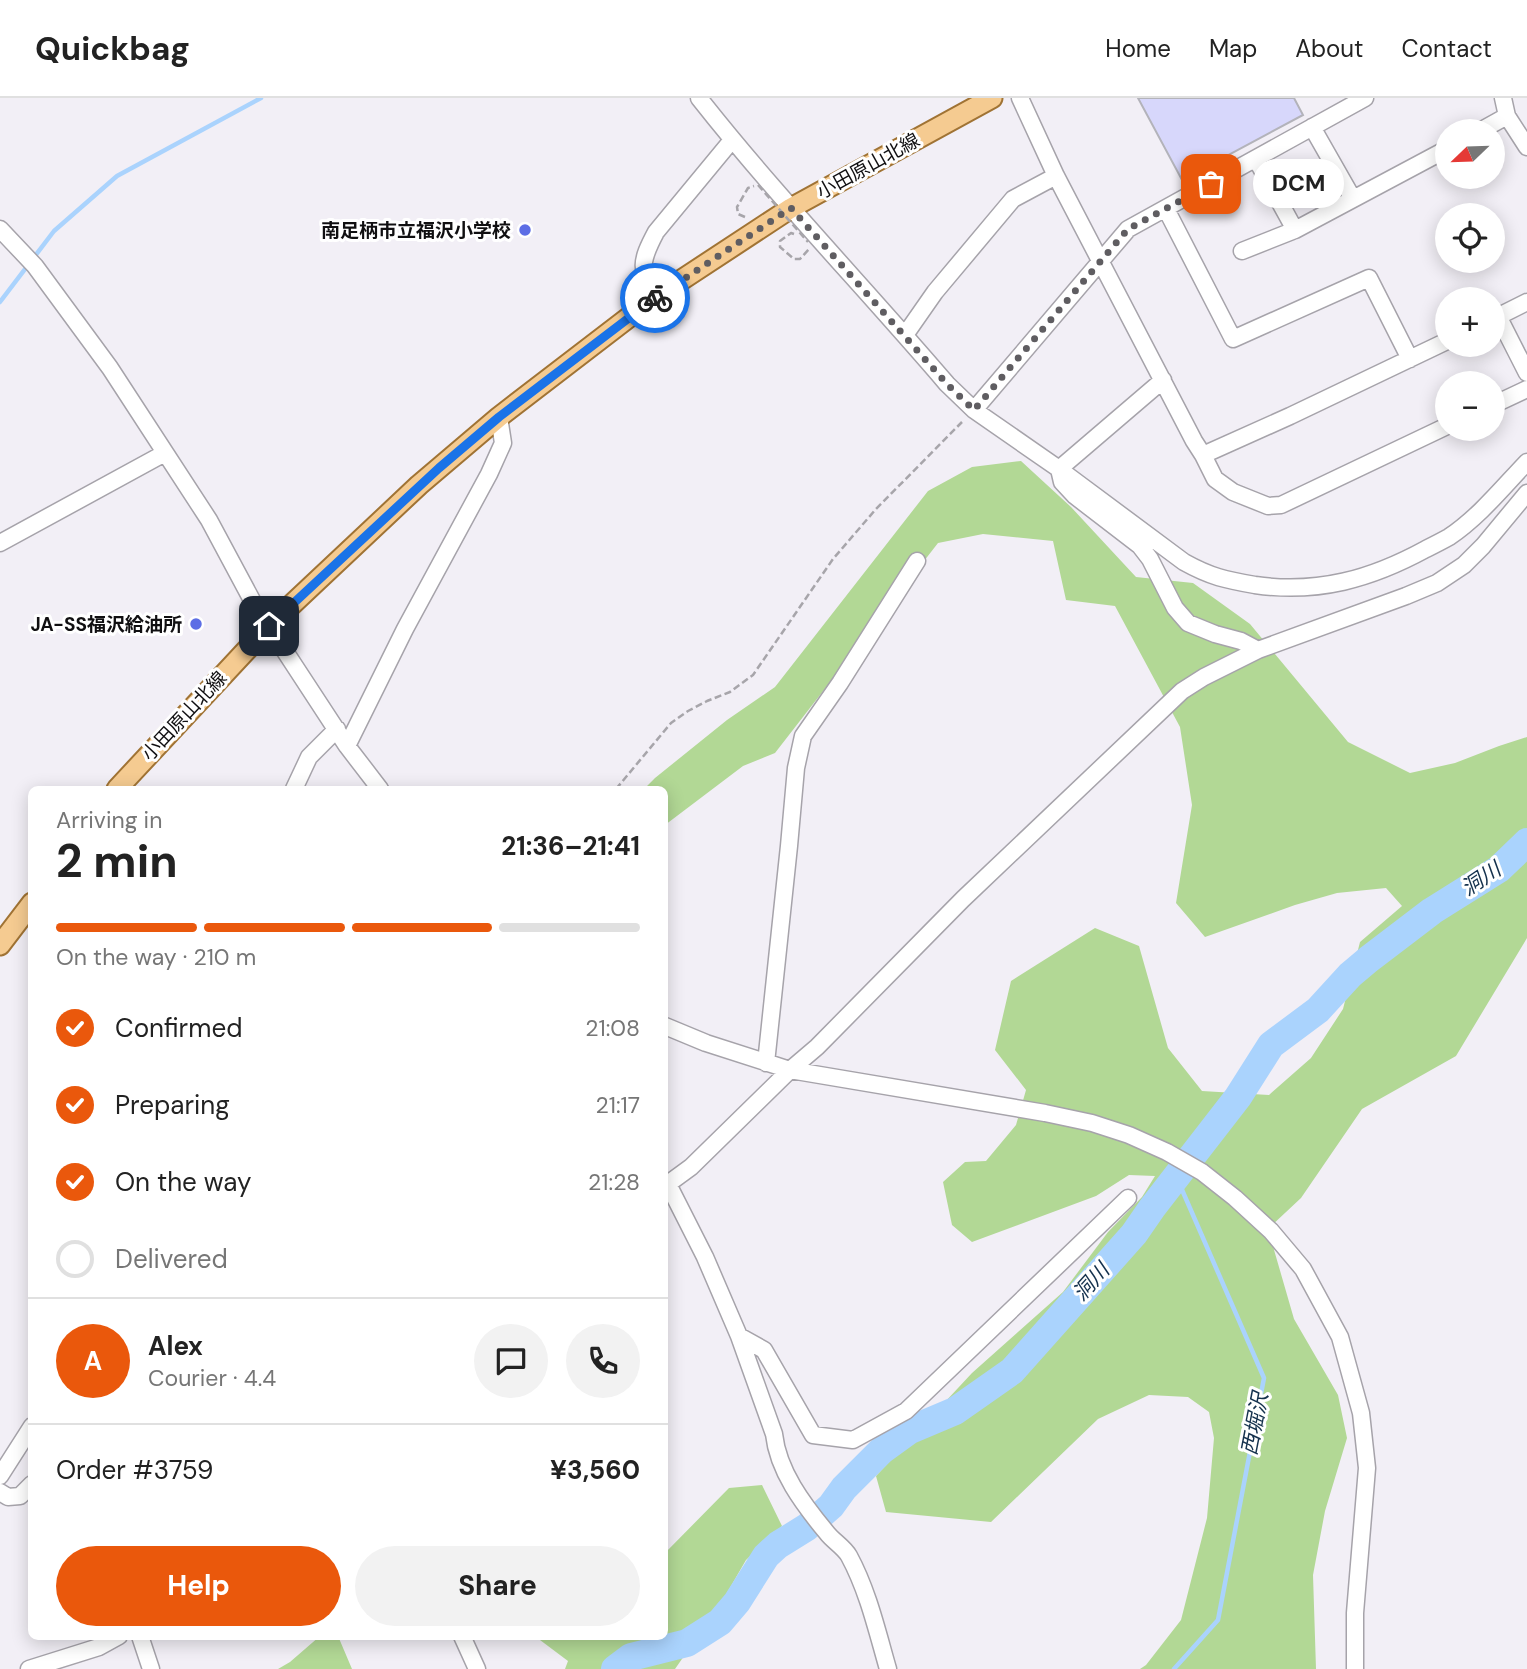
<!DOCTYPE html>
<meta charset="utf-8">
<style>
:root{--surface:#fff;--page:#f2f2f2;--text:#222;--muted:#767676;--line:#e0e0e0;--accent:#ea580c}
body{margin:0;font-family:"DM Sans","Noto Sans JP",sans-serif;background:var(--page);color:var(--text);height:100vh;display:flex;flex-direction:column;font-size:26px;white-space:nowrap}
*{box-sizing:border-box;margin:0}
p{font-size:23px;color:var(--muted)}
.icon{flex:none;width:38px;height:38px;fill:none;stroke:currentColor;stroke-width:2;stroke-linecap:round;stroke-linejoin:round}
.map{position:relative;flex:1;overflow:hidden}
.details{position:absolute;left:28px;top:688px;width:640px;height:854px;display:flex;flex-direction:column;background:var(--surface);border-radius:10px;box-shadow:0 4px 18px #0003}
.details>*{flex:none}
.needle{width:46px;rotate:247deg}
.fabs{position:absolute;left:1435px;top:21px;display:grid;gap:14px}
.fabs a{display:grid;place-items:center;width:70px;height:70px;border-radius:50%;background:var(--surface);box-shadow:0 4px 18px #0003;font-size:35px}
.pin{position:absolute;display:grid;place-items:center;width:60px;height:60px;color:#fff;margin:-30px;border-radius:14px;box-shadow:0 4px 10px #0006}
.courier{position:absolute;display:grid;place-items:center;width:70px;height:70px;margin:-35px;border:5px solid #1a73e8;border-radius:50%;background:#fff;color:#222;box-shadow:0 2px 9px #0007}
.bubble{position:absolute;height:49px;border-radius:24px;background:var(--surface);box-shadow:0 4px 18px #0003;font-size:23px;font-weight:700;line-height:49px;text-align:center}
.head em{font-style:normal;font-weight:700}
.head div{display:flex;flex-direction:column-reverse}
.head{display:flex;align-items:center;justify-content:space-between;height:119px;padding:0 28px}
h1{font-size:46px;font-weight:700;line-height:52px}
.bar{display:grid;grid-template-columns:repeat(4,1fr);gap:10px 7px;align-content:center;height:84px;padding:0 28px}
.bar i{height:9px;border-radius:5px;background:var(--line)}
.bar .active{background:var(--accent)}
.bar p{grid-column:span 4}
.line{display:flex;align-items:center;gap:18px;padding:0 28px;border-top:2px solid var(--line)}
.line div{flex:1}
.round{display:grid;place-items:center;flex:none;width:74px;height:74px;border-radius:37px;background:var(--page)}
ol{padding:0 28px;list-style:none}
li{display:flex;align-items:center;gap:21px;height:77px}
li p{margin-inline-start:auto}
li .icon{padding:7px;border-radius:50%;background:var(--accent);color:#fff;stroke-width:4}
li:last-child{color:var(--muted)}
li i{width:38px;height:38px;border:4px solid var(--line);border-radius:50%}
.action{display:flex;gap:14px;margin-top:auto;padding:14px 28px}
.action a{flex:1;height:80px;border-radius:42px;background:var(--accent);color:#fff;font-size:28px;font-weight:700;line-height:80px;text-align:center}
.action a+a{background:var(--page);color:var(--text)}
header{display:flex;align-items:center;gap:42px;box-sizing:border-box;height:98px;padding:0 35px;background:var(--surface);border-bottom:2px solid var(--line)}
header strong{font-size:33px}
nav{display:flex;gap:38px;margin-inline-start:auto;font-size:24px}
.map>svg:first-child{display:block}
.green{fill:#b2d895}
.lines{fill:none;stroke-linecap:round;stroke-linejoin:round}
.stream{stroke:#aad3fd;stroke-width:4.5}
.river{stroke:#aad3fd;stroke-width:28}
.building{fill:#d7d7fb;stroke:#b3b3ba;stroke-width:2}
.minor-casing{stroke:#a6a3aa;stroke-width:19}
.major-casing{stroke:#a07334;stroke-width:23}
.path{stroke:#a7a5aa;stroke-width:2.5;stroke-dasharray:7 3.5;stroke-linecap:butt}
.minor{stroke:#fff;stroke-width:16}
.major{stroke:#f5cb91;stroke-width:19}
.path-bridge{stroke:#a7a5aa;stroke-width:2.5;stroke-dasharray:7 3.5;stroke-linecap:butt}
.done{stroke:#5f5d61;stroke-width:7;stroke-dasharray:0 12.6}
.route{stroke:#1a73e8;stroke-width:9}
.poi-dot{fill:#5d6ee5;stroke:#fff;stroke-width:2.5}
.labels{text-anchor:middle;dominant-baseline:central;stroke-width:6;stroke-linejoin:round;paint-order:stroke}
.street-label{font-size:19px;fill:#100f11;stroke:#fff}
.poi-label{font-size:19px;font-weight:bold;fill:#100f11;stroke:#fff;text-anchor:end}
.water-label{font-size:21px;font-style:italic;fill:#14314d;stroke:#fff}
</style>
<header>
<strong>Quickbag</strong>
<nav><a>Home</a><a>Map</a><a>About</a><a>Contact</a></nav>
</header>
<div class="map">
<svg width="1527" height="1571" viewBox="0 0 1527 1571">
<rect width="100%" height="100%" fill="#f2eff6"/>
<!-- green -->
<path class="green" d="M1021,363l50,46 65,70 57,6 57,41 98,118 62,31 45,-10 44,-17 28,-9v201l-71,118 -94,53 -61,89 -33,31 26,90 44,76 9,43 -22,73 -12,64 3,94h-176l6,-4 35,-45 26,-102 7,-80 -5,-26 -21,-15 -39,-2 -51,24 -107,103 -105,-10 -10,-36 96,-103 91,-81 45,-60 34,-35 13,-21 -26,-1 -33,21 -124,46 -20,-17 -9,-43 22,-20 21,-1 30,-36 10,-35 -31,-40 16,-69 84,-53 44,18 29,102 34,43 67,4 42,-37 32,-49 17,-67 42,-36 -16,-18 -49,5 -42,12 -90,32 -29,-34 16,-98 -12,-78 -65,-121 -49,-6 -13,-59 -70,-7 -45,9 -163,210 -32,13 -78,59v-36h-21l11,-11 72,-58 48,-33 153,-196 44,-24z
M762,1387l20,41 -36,34 -23,40 -48,69h-110l3,-8 -28,-21 1,-4h124v-83l64,-65z
M320,1538h18l14,33h-74l12,-7z"/>
<g class="lines">
<!-- stream -->
<path class="stream" d="M0,204l54,-71 63,-55 144,-78
M1174,1571l44,-49 46,-242 -88,-202"/>
<!-- river -->
<path class="river" d="M615,1571l16,-12 56,-14 33,-21 17,-20 29,-46 12,-11 29,-18 24,-21 13,-18 37,-37 29,-21 45,-19 57,-40 122,-137 18,-26 86,-111 33,-52 47,-35 32,-35 19,-16 63,-48 67,-42 28,-27"/>
</g>
<!-- building -->
<path class="building" d="M1138,0h156l9,17 -121,65z"/>
<g class="lines">
<!-- minor casing -->
<g class="minor-casing">
<path id="minor" d="M699,0c78,99 166,190 248,286l27,26 85,59 125,93c27,15 42,18 71,23 63,9 116,-6 171,-36 8,-4 16,-8 23,-12 30,-20 54,-50 78,-75
M1020,0l36,78 138,265 9,14 87,-39 157,-75
M1503,0l4,18 20,31
M1312,29l41,72
M1480,33l27,-15
M1256,61l39,71
M1166,111l67,130 136,-61 41,81
M0,131l35,37 75,102 99,152 45,84 93,142 33,43
M1242,153l53,-21 152,-81
M654,200c-14,-30 -14,-36 2,-66l76,-92
M1498,218l29,57
M1493,221l34,-17
M905,237l30,-43 78,-93 43,-23
M1163,282l-104,89 3,13 13,14 65,50 10,13 25,49 13,15 27,11 26,7 17,9
M1493,307l34,-16
M974,312l154,-181 237,-131
M1203,357l12,24 18,13 35,14 13,-1 166,-79
M0,445l165,-90
M347,648l58,-117 84,-155 14,-31 -4,-26
M294,691l15,-32 28,-28
M665,928l41,17 84,27 255,43 47,10 37,12 38,17 35,20 33,26 36,33 32,38 37,68 21,76 6,55 -12,145v56
M766,965l23,-217 7,-78 7,-32 37,-53 77,-122
M668,1086l37,73 34,79 35,98c4,37 29,70 53,99 6,8 17,14 22,23 19,35 28,75 39,113
M665,1088l26,-19 99,-97 27,-23 146,-148 219,-208 22,-14 54,-27 148,-54 31,-13 27,-18 19,-19 44,-53
M739,1238l25,14 49,85 40,5 53,-29 222,-213
M0,1378l32,-50
M0,1394l8,5 12,-1 12,-12
M140,1538l11,33
M462,1538l15,33
M29,1571l70,-22 20,-11"/>
</g>
<!-- major casing -->
<g class="major-casing">
<path id="major" d="M117,691l152,-163 150,-141 80,-68 155,-119 137,-90 201,-110
M0,847l32,-42"/>
</g>
<!-- path -->
<path class="path" d="M745,119l-7,-3 -1,-7 11,-19 6,-2
M794,136l-3,-1 -11,8v6l14,12h6l9,-10
M616,691l55,-66 17,-12 19,-10 23,-9 23,-17 80,-116 43,-50 86,-87"/>
<!-- minor -->
<use href="#minor" class="minor"/>
<!-- major -->
<use href="#major" class="major"/>
<!-- path-bridge -->
<path class="path-bridge" d="M758,87l50,57"/>
</g>
<g class="lines">
<!-- done -->
<path class="done" d="M655,200l136,-90 156,176 27,26 154,-181 83,-45"/>
<!-- route -->
<path class="route" d="M269,528l170,-158 60,-51 156,-119"/>
</g>
<!-- markers -->
<g class="poi-dot">
<circle cx="525" cy="132" r="7"/>
<circle cx="196" cy="526" r="7"/>
</g>
<g class="labels">
<!-- street labels -->
<g class="street-label">
<text transform="translate(868 68) rotate(-29)">小田原山北線</text>
<text transform="translate(184 618) rotate(-47)">小田原山北線</text>
</g>
<!-- poi labels -->
<g class="poi-label">
<text x="511" y="132">南足柄市立福沢小学校</text>
<text x="182" y="526">JA-SS福沢給油所</text>
</g>
<!-- water labels -->
<g class="water-label">
<text transform="translate(1481 781) rotate(-34)">洞川</text>
<text transform="translate(1091 1184) rotate(-48)">洞川</text>
<text transform="translate(1255 1326) rotate(-79)">西堀沢</text>
</g>
</g>
</svg>
<div class="fabs">
<a><svg class="needle" viewBox="-14 -14 28 28"><path d="M0-13l5 13h-10z" fill="#e53935"/><path d="M0 13l5-13h-10z" fill="#767676"/></svg></a>
<a><svg class="icon" aria-label="locate" viewBox="0 0 24 24"><circle cx="12" cy="12" r="6"/><path d="M12 2v4M12 18v4M2 12h4M18 12h4"/></svg></a>
<a>+</a>
<a>−</a>
</div>
<div class="pin" style="left:1211px;top:86px;background:#ea580c"><svg class="icon" aria-label="bag" viewBox="0 0 24 24"><path d="M5 8h14l-1 12H6zM9 8a3 3 0 0 1 6 0"/></svg></div>
<div class="pin" style="left:269px;top:528px;background:#1f2937"><svg class="icon" aria-label="home" viewBox="0 0 24 24"><path d="M3 11l9-7 9 7M6 9v11h12V9"/></svg></div>
<div class="courier" style="left:655px;top:200px"><svg class="icon" aria-label="bike" viewBox="0 0 24 24"><circle cx="6" cy="16" r="4"/><circle cx="18" cy="16" r="4"/><path d="M6 16l4-8h5l3 8M10 8l3 8H6M13 5h3"/></svg></div>
<div class="bubble" style="left:1253px;top:61px;width:91px">DCM</div>
<section class="details">
<div class="head"><div><h1>2 min</h1><p>Arriving in</p></div><em>21:36–21:41</em></div>
<div class="bar"><i class="active"></i><i class="active"></i><i class="active"></i><i></i><p>On the way · 210 m</p></div>
<ol>
<li><svg class="icon" aria-label="check" viewBox="0 0 24 24"><path d="M5 12l5 5 9-10"/></svg>Confirmed<p>21:08</p></li>
<li><svg class="icon" aria-label="check" viewBox="0 0 24 24"><path d="M5 12l5 5 9-10"/></svg>Preparing<p>21:17</p></li>
<li><svg class="icon" aria-label="check" viewBox="0 0 24 24"><path d="M5 12l5 5 9-10"/></svg>On the way<p>21:28</p></li>
<li><i></i>Delivered</li>
</ol>
<div class="line" style="height:126px"><b class="round" style="background:var(--accent);color:#fff">A</b><div><b>Alex</b><p>Courier · 4.4</p></div><a class="round"><svg class="icon" aria-label="chat" viewBox="0 0 24 24"><path d="M4 5h16v11H9l-5 4z"/></svg></a><a class="round"><svg class="icon" aria-label="phone" viewBox="0 0 24 24"><path d="M5 4h4l2 5-3 2q2 4 5 5l2-3 5 2v4C11 20 4 13 5 4z"/></svg></a></div>
<div class="line" style="height:91px"><div>Order #3759</div><b>¥3,560</b></div>
<div class="action"><a>Help</a><a>Share</a></div>
</section>
</div>
